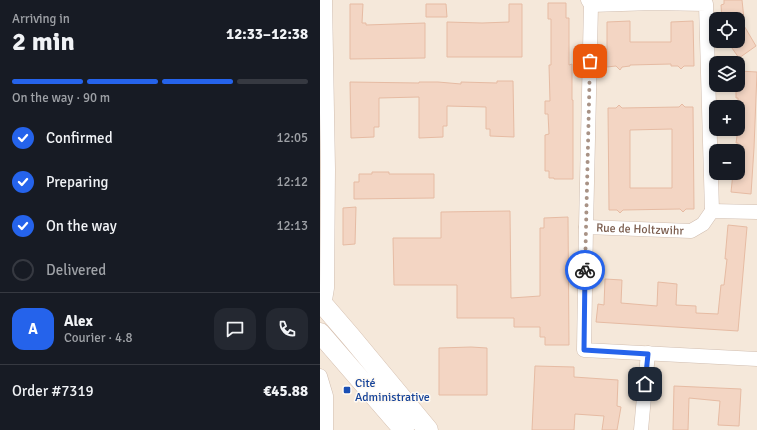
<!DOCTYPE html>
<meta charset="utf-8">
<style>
:root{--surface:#171b24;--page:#242831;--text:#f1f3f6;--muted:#9ea1a6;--line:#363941;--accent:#2563eb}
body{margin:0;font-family:Signika,sans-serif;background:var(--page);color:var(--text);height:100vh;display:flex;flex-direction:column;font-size:15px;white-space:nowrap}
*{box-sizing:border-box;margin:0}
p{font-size:13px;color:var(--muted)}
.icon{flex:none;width:22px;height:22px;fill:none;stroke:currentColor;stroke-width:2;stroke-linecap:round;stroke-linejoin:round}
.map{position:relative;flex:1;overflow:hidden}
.details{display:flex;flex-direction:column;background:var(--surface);width:320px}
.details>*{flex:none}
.buttons{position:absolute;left:389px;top:12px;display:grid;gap:8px}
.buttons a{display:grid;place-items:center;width:36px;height:36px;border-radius:8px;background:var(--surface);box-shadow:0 2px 6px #0003;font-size:20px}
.pin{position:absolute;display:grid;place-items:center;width:34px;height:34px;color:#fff;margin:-17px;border-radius:8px;box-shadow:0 2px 6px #0006}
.courier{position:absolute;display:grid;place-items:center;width:40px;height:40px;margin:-20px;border:3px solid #2563eb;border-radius:50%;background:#fff;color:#222;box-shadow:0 1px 5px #0007}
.headline em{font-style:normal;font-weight:800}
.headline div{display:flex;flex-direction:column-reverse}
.headline{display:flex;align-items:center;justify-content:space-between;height:68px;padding:0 12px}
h1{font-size:26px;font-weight:800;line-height:30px}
.bar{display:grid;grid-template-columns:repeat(4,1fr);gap:6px 4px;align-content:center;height:48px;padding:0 12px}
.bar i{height:5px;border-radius:3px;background:var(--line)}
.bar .selected{background:var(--accent)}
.bar p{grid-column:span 4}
.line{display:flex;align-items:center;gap:10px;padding:0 12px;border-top:1px solid var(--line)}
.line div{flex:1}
.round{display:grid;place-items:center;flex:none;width:42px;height:42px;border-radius:12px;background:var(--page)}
ol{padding:0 12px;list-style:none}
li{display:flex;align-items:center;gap:12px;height:44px}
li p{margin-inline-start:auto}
li .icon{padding:4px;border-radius:50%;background:var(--accent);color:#fff;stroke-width:4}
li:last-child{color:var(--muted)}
li i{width:22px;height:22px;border:2px solid var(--line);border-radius:50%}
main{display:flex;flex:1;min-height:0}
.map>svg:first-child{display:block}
.residential{fill:#f5e8da;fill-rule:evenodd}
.building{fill:#f3d5c3;stroke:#e6bba3;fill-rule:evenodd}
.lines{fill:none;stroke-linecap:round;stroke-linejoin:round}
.street-casing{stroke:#d1beb0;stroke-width:15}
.secondary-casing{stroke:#d6c0b0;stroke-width:21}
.street{stroke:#fff;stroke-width:14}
.secondary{stroke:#fff;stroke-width:20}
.done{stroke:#a89285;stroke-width:4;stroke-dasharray:0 7.2}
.route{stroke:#2563eb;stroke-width:5}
.transit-dot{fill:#1a4fb4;stroke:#fffaf3;stroke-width:1.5}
.labels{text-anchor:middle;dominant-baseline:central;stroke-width:3;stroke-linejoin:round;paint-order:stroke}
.street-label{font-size:12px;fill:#7a5c4d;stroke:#fffaf3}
.transit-label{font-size:12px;fill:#164399;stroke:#fffaf3;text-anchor:start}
</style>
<main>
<section class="details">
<div class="headline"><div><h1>2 min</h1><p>Arriving in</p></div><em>12:33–12:38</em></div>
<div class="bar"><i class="selected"></i><i class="selected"></i><i class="selected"></i><i></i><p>On the way · 90 m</p></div>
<ol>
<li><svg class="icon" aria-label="check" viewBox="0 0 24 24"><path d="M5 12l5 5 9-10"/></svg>Confirmed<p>12:05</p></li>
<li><svg class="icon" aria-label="check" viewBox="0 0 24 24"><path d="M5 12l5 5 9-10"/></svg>Preparing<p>12:12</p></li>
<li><svg class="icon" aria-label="check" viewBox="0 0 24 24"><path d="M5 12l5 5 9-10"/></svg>On the way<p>12:13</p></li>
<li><i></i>Delivered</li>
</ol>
<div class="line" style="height:72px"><b class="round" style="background:var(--accent);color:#fff">A</b><div><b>Alex</b><p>Courier · 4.8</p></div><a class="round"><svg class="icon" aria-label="chat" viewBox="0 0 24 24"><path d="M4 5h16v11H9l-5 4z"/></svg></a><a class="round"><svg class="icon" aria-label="phone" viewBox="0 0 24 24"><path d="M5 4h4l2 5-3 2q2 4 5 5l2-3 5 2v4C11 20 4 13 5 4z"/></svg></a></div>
<div class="line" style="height:52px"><div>Order #7319</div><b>€45.88</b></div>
</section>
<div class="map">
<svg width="437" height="430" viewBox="0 0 437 430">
<rect width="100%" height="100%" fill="#fdf6ec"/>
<!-- residential -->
<path class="residential" d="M0,0h437v430h-437zM396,19h22v22h-22zM396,63h22v22h-22zM396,107h22v22h-22zM396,151h22v22h-22z"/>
<!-- building -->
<path class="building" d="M404,0h18l2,19h-4l16,27 -17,12 -12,-17h11v-22h-16l-1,-14 3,-1z
M228,3h18v15h3v47l3,-1v36h1v79h-19v-1h-5v-7h-4v-36l4,-1 -1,-20h-3v-13h5l-1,-36h2v-46h-3z
M30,4h13l-1,19h4v2l59,-2v35l-75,1z
M106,4h20l1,13h-21z
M189,4h13v53h-75v-35l35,1 27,-1z
M310,21v21h41v-20l22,-1 1,45h-10l-3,3 -3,-3h-7v-2l-41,1v1l-8,1 -2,3 -4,-4 -9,1v-45z
M419,71l18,1 -3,76 -3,46 -20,-2 2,-19h5v-30h-2l2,-14v-31h-2v-13h2z
M177,81h16l1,56 -24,-1v-7h-4v-22l-39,-1v20h-4v11l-24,1v-41l-40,1v29h-5v10l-23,1 -1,-56 69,1v-1h19l23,2v-2l36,1z
M362,104l3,3h8l1,102h-8l-3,3 -3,-3 -57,1 -3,3 -3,-3h-8l-1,-102h8l3,-3 3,3 57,-1zM352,129v59h-42v-58z
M52,172h17v2h45v24l-80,1v-17h5v-8h13z
M36,207l-1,37 -12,1v-37z
M190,211l1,87 29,-2v-68h4v-10l24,-1 1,128h-24v-8h-5v-10h-26v-9h-57v-33h-63l-1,-47h48v-26z
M408,225l19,2 -9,104 -142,-9 2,-18 6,1 1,-26 17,1 -1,23 36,3 1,-24 19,2 -1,21 20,1v7l22,1 3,-29h3l3,-26h-2z
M151,347l16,1v47h-48v-47z
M215,366l39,1v10l44,3 -1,26 4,1 -4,23h-15l2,-14 -29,-2 -1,16h-42z
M354,386l67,3 -2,37 -21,-1 2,-24 -31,-3 -1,32h-15z"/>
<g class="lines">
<!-- street casing -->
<g class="street-casing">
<g id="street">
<path d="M268,0l3,5 -5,222 -2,123 173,9"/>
<path d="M271,5l62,-2 53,1 6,207"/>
<path id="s1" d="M266,227l105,4 12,-7 9,-13 45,1"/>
<path d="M4,306l3,-18 1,-119 -3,-169"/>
<path d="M0,376l6,20v34"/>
<path d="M321,430l7,-77"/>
</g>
</g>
<!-- secondary casing -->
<g class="secondary-casing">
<path id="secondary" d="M0,301l31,36 77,93
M0,333l84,97"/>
</g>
<!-- street -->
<use href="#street" class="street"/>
<!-- secondary -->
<use href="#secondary" class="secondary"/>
</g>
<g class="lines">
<!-- done -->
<path class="done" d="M265,270l5,-209"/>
<!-- route -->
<path class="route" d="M265,270l-1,80 64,4 -3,30"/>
</g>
<!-- markers -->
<rect class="transit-dot" x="23" y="386" width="8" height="8" rx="2"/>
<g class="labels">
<!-- street labels -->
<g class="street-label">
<text stroke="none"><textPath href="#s1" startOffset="54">Rue de Holtzwihr</textPath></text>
</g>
<!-- transit labels -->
<g class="transit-label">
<text x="35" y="383">Cité<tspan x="35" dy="14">Administrative</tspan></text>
</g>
</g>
</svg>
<div class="buttons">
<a><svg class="icon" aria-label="locate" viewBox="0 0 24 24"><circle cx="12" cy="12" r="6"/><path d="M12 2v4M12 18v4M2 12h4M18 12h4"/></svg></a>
<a><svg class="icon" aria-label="layers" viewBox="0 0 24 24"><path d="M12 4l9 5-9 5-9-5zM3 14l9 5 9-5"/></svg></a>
<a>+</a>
<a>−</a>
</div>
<div class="pin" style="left:270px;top:61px;background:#ea580c"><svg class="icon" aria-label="bag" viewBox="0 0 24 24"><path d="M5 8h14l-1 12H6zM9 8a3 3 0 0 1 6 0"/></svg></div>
<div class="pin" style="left:325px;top:384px;background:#1f2937"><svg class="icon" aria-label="home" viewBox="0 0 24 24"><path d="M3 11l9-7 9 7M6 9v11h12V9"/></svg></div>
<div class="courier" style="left:265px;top:270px"><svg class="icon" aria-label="bike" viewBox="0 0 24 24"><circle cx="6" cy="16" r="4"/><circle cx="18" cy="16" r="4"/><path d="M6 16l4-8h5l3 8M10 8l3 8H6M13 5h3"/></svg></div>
</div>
</main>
